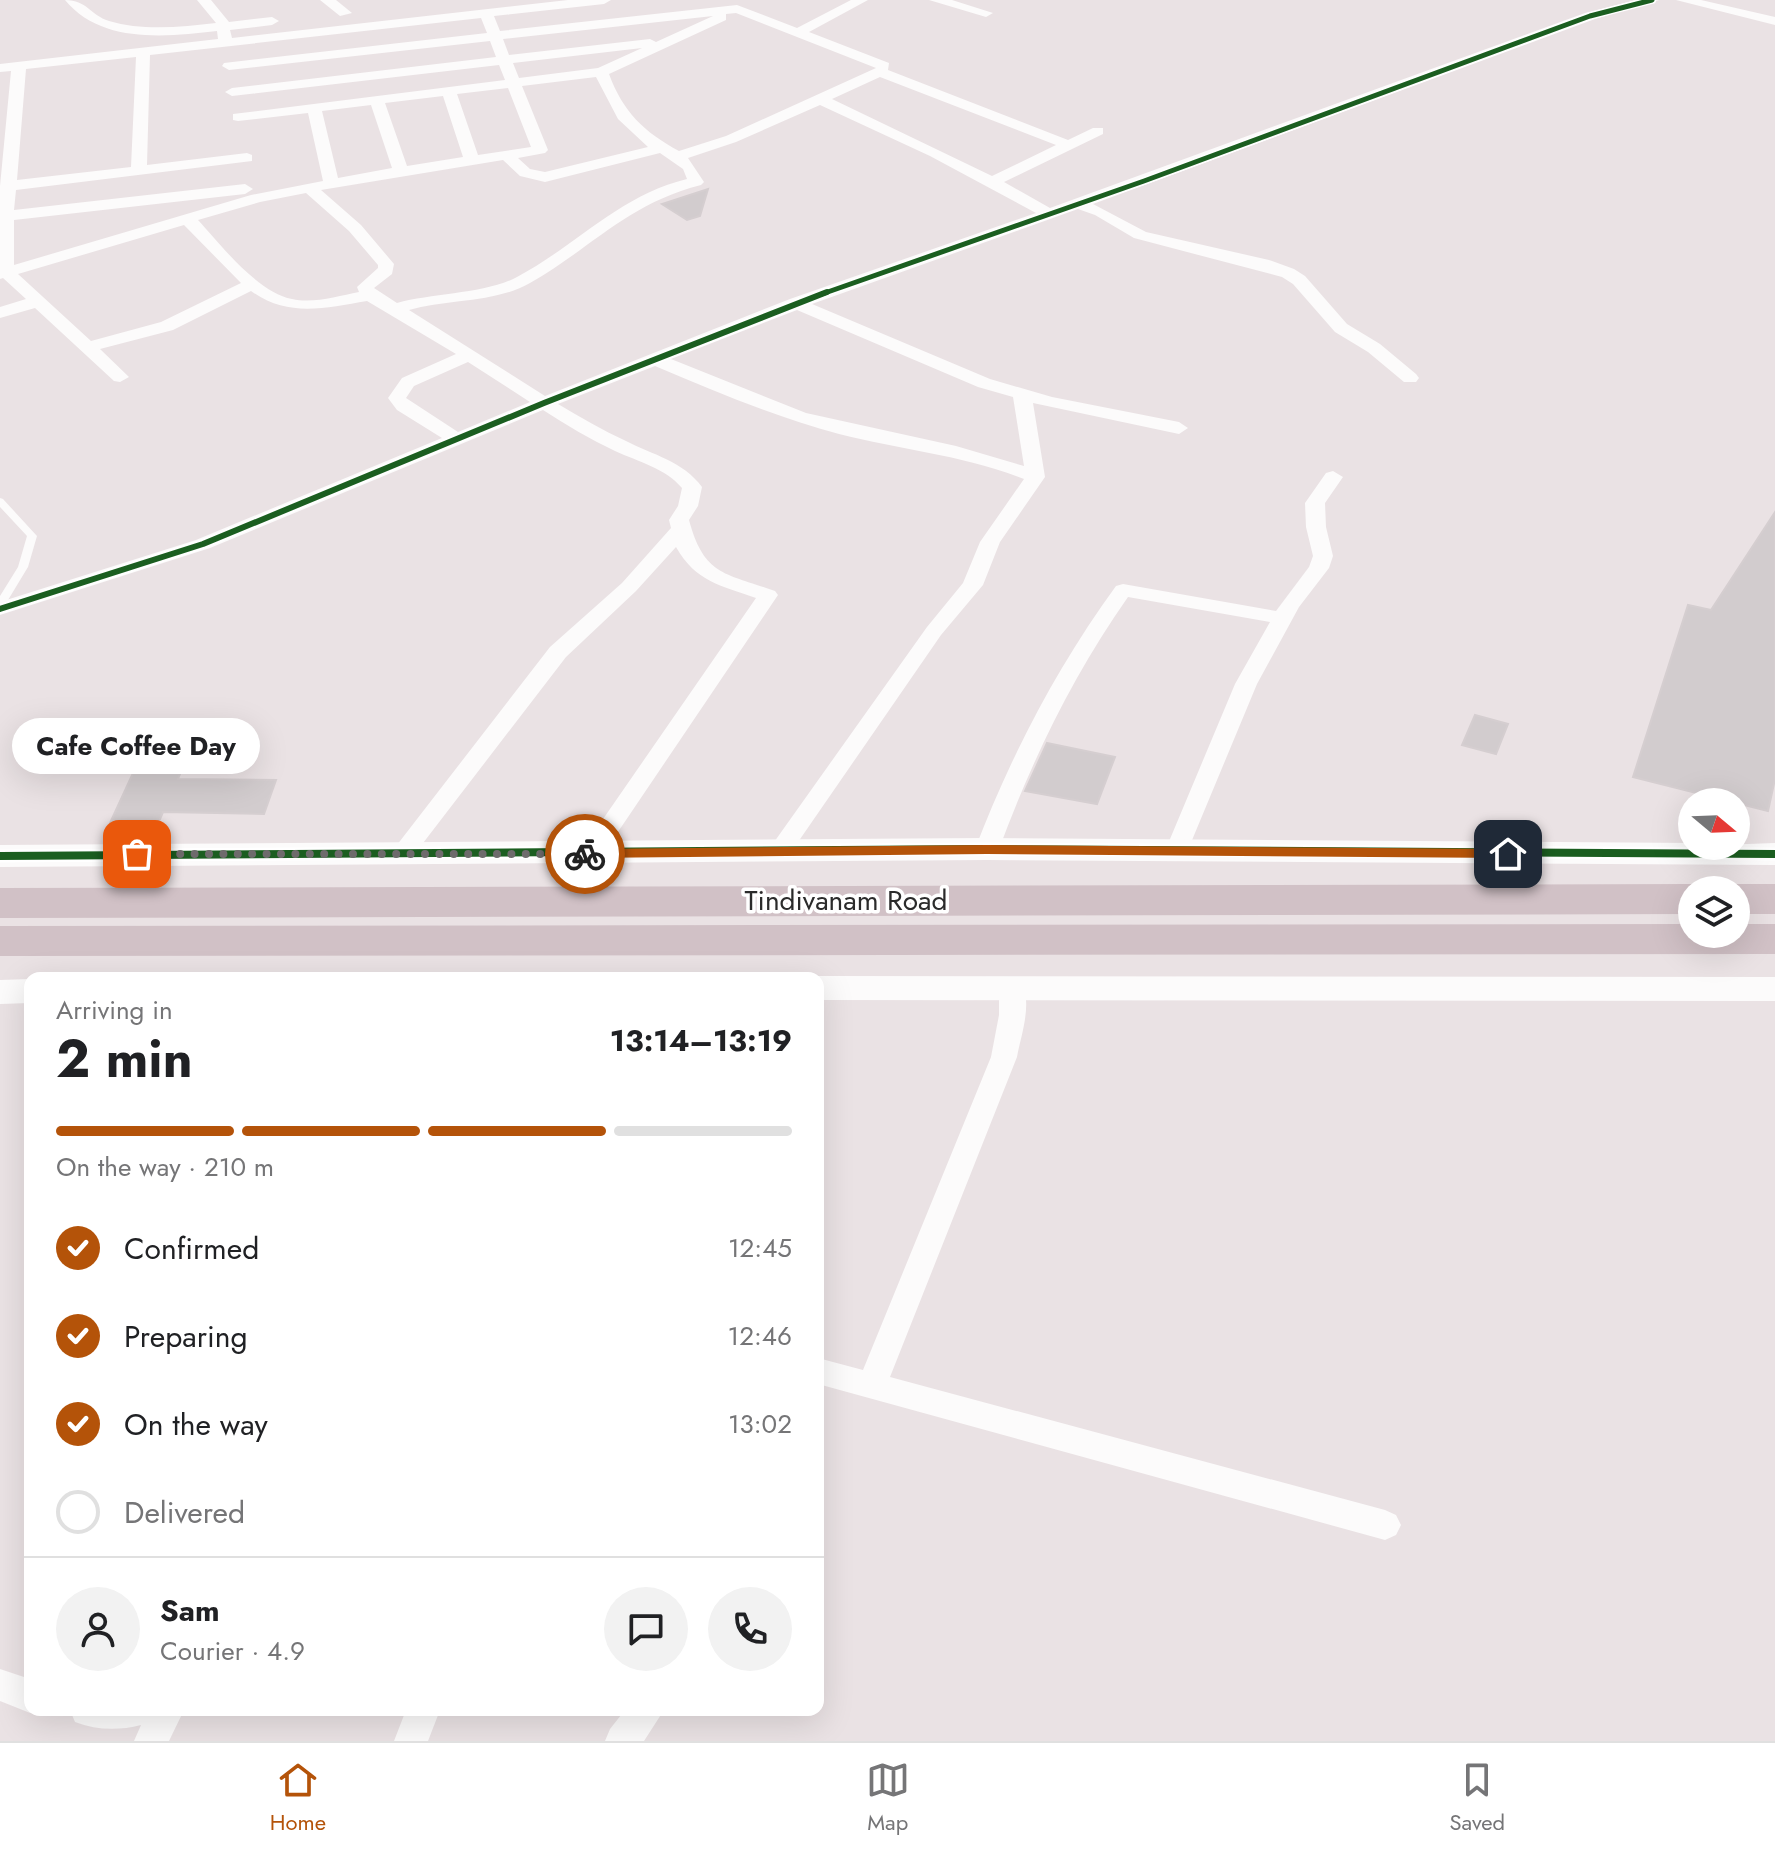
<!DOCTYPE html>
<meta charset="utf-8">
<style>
:root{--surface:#fff;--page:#f2f2f2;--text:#202124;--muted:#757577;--line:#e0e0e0;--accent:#b45309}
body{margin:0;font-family:Jost,sans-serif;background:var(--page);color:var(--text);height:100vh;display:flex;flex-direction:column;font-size:30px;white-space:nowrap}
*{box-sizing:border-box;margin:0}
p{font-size:26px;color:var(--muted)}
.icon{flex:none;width:44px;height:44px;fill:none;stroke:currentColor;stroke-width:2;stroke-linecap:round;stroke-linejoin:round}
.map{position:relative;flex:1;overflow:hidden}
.side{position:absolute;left:24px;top:972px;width:800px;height:744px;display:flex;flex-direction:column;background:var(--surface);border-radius:16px;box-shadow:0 8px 32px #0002}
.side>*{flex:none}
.needle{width:52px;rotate:109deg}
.buttons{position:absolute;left:1678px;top:788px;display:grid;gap:16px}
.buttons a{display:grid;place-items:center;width:72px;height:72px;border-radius:50%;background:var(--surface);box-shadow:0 8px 32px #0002;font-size:40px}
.pin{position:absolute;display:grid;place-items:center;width:68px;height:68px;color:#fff;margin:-34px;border-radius:16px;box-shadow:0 4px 12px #0006}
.courier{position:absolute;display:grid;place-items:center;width:80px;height:80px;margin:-40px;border:6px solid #b45309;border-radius:50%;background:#fff;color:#222;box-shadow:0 2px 10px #0007}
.bubble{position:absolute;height:56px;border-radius:28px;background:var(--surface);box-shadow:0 8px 32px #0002;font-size:26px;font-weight:700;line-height:56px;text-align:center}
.head em{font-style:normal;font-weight:700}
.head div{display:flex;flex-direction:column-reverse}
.head{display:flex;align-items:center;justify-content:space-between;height:136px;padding:0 32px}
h1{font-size:52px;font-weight:700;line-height:60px}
.bar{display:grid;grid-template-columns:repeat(4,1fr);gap:12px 8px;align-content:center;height:96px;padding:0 32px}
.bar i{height:10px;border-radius:6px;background:var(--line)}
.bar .on{background:var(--accent)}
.bar p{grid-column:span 4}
.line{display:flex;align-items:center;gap:20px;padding:0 32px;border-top:2px solid var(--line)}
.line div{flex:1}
.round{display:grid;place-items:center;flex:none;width:84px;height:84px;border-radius:42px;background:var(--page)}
ol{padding:0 32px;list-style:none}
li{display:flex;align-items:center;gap:24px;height:88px}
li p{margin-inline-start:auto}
li .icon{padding:8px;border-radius:50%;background:var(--accent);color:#fff;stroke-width:4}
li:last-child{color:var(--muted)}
li i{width:44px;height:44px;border:4px solid var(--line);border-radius:50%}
.dock{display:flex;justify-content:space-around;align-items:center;height:112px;border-top:2px solid var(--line);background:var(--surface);font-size:22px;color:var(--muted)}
.dock a{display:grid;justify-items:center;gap:4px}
.dock .on{color:var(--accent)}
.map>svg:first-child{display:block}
.building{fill:#d2ccce;stroke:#d5ced0;stroke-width:2}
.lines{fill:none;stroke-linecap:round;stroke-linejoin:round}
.service{fill:#fcfbfb;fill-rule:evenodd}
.minor{fill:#fcfbfb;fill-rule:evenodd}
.tertiary{fill:#fcfbfb;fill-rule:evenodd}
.trunk{fill:#d1c1c6;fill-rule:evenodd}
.cycleway-far2-casing{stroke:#fff;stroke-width:8}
.cycleway-far1-casing{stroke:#fff;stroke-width:10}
.cycleway-casing{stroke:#fff;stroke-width:13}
.cycleway-far2{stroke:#1b5e20;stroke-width:5}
.cycleway-far1{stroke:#1b5e20;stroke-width:6}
.cycleway{stroke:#1b5e20;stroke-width:8}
.route{fill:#b45309}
.done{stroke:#6e6b6c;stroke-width:8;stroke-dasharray:0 14.4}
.labels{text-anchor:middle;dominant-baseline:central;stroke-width:7;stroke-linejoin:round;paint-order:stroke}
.street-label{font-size:28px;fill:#2b2b2b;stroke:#fff}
</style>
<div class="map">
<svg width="1775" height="1741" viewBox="0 0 1775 1741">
<rect width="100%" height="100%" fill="#eae2e4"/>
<!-- building -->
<path class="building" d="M708,189l-8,27 -13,4 -25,-16z
M1775,512v267l-7,32 -135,-34 55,-172 23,5z
M1475,715l33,9 -12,30 -34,-9z
M1047,743l68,14 -18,47 -72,-13z
M133,773l47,1 -2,5 98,1 -12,34 -101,-2 -5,12 -48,-1z"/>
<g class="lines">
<!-- service -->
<path class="service" d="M0,498l3,1 34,37 -9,31 -23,38 -5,3v-12l18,-29 9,-31 -27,-29z"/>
<!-- minor -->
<path class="minor" d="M65,0c22,0 25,15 44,21 33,10 73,6 107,2l-19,-23h14l18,22 43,-5 7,4 -7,4 -42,5 2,8 336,-38h43l-7,4 -110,12 6,15 237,-26 60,23 54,-28h17l-59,32 80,31 -1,7 180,70 25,-12h10v6l-99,48 46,26 535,-195 51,-13h23l-64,19 -502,185 53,28 123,28 25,9 11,7 42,48 33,20 36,30 3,4 -3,4h-12l-36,-30 -33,-20 -42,-48 -11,-7 -148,-39 -39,-23 -17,-6 -266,95 178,75 62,18 127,25 9,6 -9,6 -146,-31 12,74 -45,65 -17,43 -42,50 -154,223h-16l-4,-6 160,-225 36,-44 17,-41 44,-63c-60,-24 -123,-29 -185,-45 -63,-17 -123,-42 -184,-68l-97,38c22,13 44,26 68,37 27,14 57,20 76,46l-4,19 -9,14c15,56 36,53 86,71l3,4 -179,265h-16l-4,-6 4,-6 173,-250c-36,-13 -60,-16 -80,-51l-40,44 -70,66 -156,203h-16l-4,-6 160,-207 72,-64 49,-55 -2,-8 9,-14 4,-18c-17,-20 -43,-26 -67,-37 -25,-12 -49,-26 -72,-41l-333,138 -210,67v-13l196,-62 246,-102 -45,-28 -9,-12 14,-20 54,-24 -89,-53c-42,7 -79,17 -116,-10l-78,39 -73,19 29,28 -9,5 -6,-1 -79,-73 -35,10v-11l26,-8 -23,-21 -3,1v-93l11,-115 -11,1v-8l218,-25 -1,-8c-51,6 -116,13 -152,-31zM736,13l140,55 -150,68 -47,15c-35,-19 -56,-39 -70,-77l117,-54v-6zM713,16l-57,26 -6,-3 -141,16 -6,-16zM481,18l6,15 -263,30 -2,3 7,4 261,-29 6,16 -264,31 -7,4 7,4 267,-31 6,15 -272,34v6l5,1 70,-8 15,68 -72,14 -237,70v-45l231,-26 8,-5 -8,-5 -231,26 2,-20 236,-29v-6l-5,-2 -100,12 3,-110zM642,48l-44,20 -79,10 -6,-15zM136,57l-5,110 -114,13 9,-111zM596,77l22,42 30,28 -103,25 -15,-3 -12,-11 27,-5 3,-3 -26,-64zM880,77l176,68 -64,31 -160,-77zM508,88l23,59 -53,8 -21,-61zM443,96l20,61 -56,9 -22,-63zM371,105l21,63 -54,10 -16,-67zM820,105l110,51 106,57 -246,86 -245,97 -136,-86c38,-11 87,-7 121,-27 63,-36 97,-79 171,-98l3,-3 -16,-24 48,-16zM660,153l23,16 4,10c-67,16 -110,66 -170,98 -32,17 -84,16 -120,26l-23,-15 18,-14 2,-10 -33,-39 -40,-35 182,-30 17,16 25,6zM306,193l43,38 29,34v3l-21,19 2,5c-21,4 -46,12 -67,7 -34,-6 -71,-54 -94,-79l62,-18zM184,225l57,58 -80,39 -70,19 -73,-67zM797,310l181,77 35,10 11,69 -68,-20 -150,-33 -135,-54zM468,362l62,40 -72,30 -52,-34 8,-12z
M320,0h16l16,13 -12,3z
M929,0h23l41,13 -7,4z
M1676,0h25l74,17v8z
M1333,471l10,6 -18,26 1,24 7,29 -4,12 -30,39 -42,77 -72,173h-16l-4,-6 70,-167 35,-62 -142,-25c-55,78 -96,163 -129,252l-4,6h-16l-4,-6c36,-94 82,-182 141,-263l7,-2 153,27 33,-44 4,-11 -7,-29 -1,-24 21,-30z
M1012,980l9,2c12,21 0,53 -4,75l-127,320 495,133 11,5 5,10 -5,10 -11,5 -567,-156v-26l45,12 128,-313 8,-42v-26l4,-7z
M0,1669l30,10v31h6l-6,3 -30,-12z
M70,1710h114l-15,31h-35l7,-16c-23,6 -45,5 -66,-3z
M406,1710h34l-12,31h-34z
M625,1710h39l-20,31h-39l5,-12z"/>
<!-- tertiary -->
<path class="tertiary" d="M987,838l705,5v3l83,-3v22l-788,-5 -987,7v-22z
M818,976l957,1v24l-957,-1v-22h-8z
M30,979v24l-30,1v-24z"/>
<!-- trunk -->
<path class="trunk" d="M1692,884l16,6h-16v24l-1692,4v-30z
M1736,884h39v30h-39v-24h-16z
M1692,924v10h44v-10h39v30l-1775,2v-30z"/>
<!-- cycleway-far2 casing -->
<g class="cycleway-far2-casing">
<path id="cycleway-far2" d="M822,294l322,-113 446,-165 62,-16"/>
</g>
<!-- cycleway-far1 casing -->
<g class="cycleway-far1-casing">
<path id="cycleway-far1" d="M0,609l203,-65 341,-141 283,-111"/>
</g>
<!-- cycleway casing -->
<g class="cycleway-casing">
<path id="cycleway" d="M0,856l987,-7 788,5"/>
</g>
<!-- cycleway-far2 -->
<use href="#cycleway-far2" class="cycleway-far2"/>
<!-- cycleway-far1 -->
<use href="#cycleway-far1" class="cycleway-far1"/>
<!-- cycleway -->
<use href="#cycleway" class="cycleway"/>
</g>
<!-- route -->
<path class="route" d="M987,845l521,4 6,5 -6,4 -521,-4 -402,4 -7,-4 7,-5z"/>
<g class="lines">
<!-- done -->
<path class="done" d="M137,854h448"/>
</g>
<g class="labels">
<!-- street labels -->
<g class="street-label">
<text x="846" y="900">Tindivanam Road</text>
</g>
</g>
</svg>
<div class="buttons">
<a><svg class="needle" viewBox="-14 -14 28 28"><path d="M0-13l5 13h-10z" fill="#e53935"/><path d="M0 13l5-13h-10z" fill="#757577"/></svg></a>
<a><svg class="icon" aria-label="layers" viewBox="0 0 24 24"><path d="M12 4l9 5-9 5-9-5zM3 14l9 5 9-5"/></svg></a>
</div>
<div class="pin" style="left:137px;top:854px;background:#ea580c"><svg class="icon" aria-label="bag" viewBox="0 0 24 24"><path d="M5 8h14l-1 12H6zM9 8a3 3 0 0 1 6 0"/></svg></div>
<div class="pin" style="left:1508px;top:854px;background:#1f2937"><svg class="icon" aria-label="home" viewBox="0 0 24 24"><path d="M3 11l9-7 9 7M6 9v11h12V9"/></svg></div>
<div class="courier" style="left:585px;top:854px"><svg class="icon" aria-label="bike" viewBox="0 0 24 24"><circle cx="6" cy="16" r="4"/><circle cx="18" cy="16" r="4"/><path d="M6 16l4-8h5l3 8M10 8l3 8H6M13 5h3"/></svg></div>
<div class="bubble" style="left:12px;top:718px;width:248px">Cafe Coffee Day</div>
<section class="side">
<div class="head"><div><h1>2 min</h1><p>Arriving in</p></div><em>13:14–13:19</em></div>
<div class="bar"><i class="on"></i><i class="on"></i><i class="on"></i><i></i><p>On the way · 210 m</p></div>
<ol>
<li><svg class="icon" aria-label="check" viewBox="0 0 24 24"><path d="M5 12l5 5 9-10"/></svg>Confirmed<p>12:45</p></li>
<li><svg class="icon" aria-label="check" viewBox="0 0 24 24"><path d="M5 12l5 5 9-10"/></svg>Preparing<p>12:46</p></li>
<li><svg class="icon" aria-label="check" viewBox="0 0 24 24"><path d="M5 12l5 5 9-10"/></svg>On the way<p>13:02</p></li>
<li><i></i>Delivered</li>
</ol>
<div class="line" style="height:144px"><a class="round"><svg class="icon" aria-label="person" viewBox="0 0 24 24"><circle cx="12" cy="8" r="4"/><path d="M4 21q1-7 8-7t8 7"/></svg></a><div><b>Sam</b><p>Courier · 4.9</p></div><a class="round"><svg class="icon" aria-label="chat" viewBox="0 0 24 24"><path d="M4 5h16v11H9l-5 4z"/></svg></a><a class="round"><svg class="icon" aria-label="phone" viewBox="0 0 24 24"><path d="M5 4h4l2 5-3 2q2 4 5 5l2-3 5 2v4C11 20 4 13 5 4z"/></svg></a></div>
</section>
</div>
<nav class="dock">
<a class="on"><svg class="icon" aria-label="home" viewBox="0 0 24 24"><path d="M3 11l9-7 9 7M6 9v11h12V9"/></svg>Home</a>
<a><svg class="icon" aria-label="map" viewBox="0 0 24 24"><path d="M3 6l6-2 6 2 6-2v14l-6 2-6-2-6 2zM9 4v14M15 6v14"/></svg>Map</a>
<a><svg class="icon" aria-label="saved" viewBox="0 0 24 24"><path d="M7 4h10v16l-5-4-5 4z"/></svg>Saved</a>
</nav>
